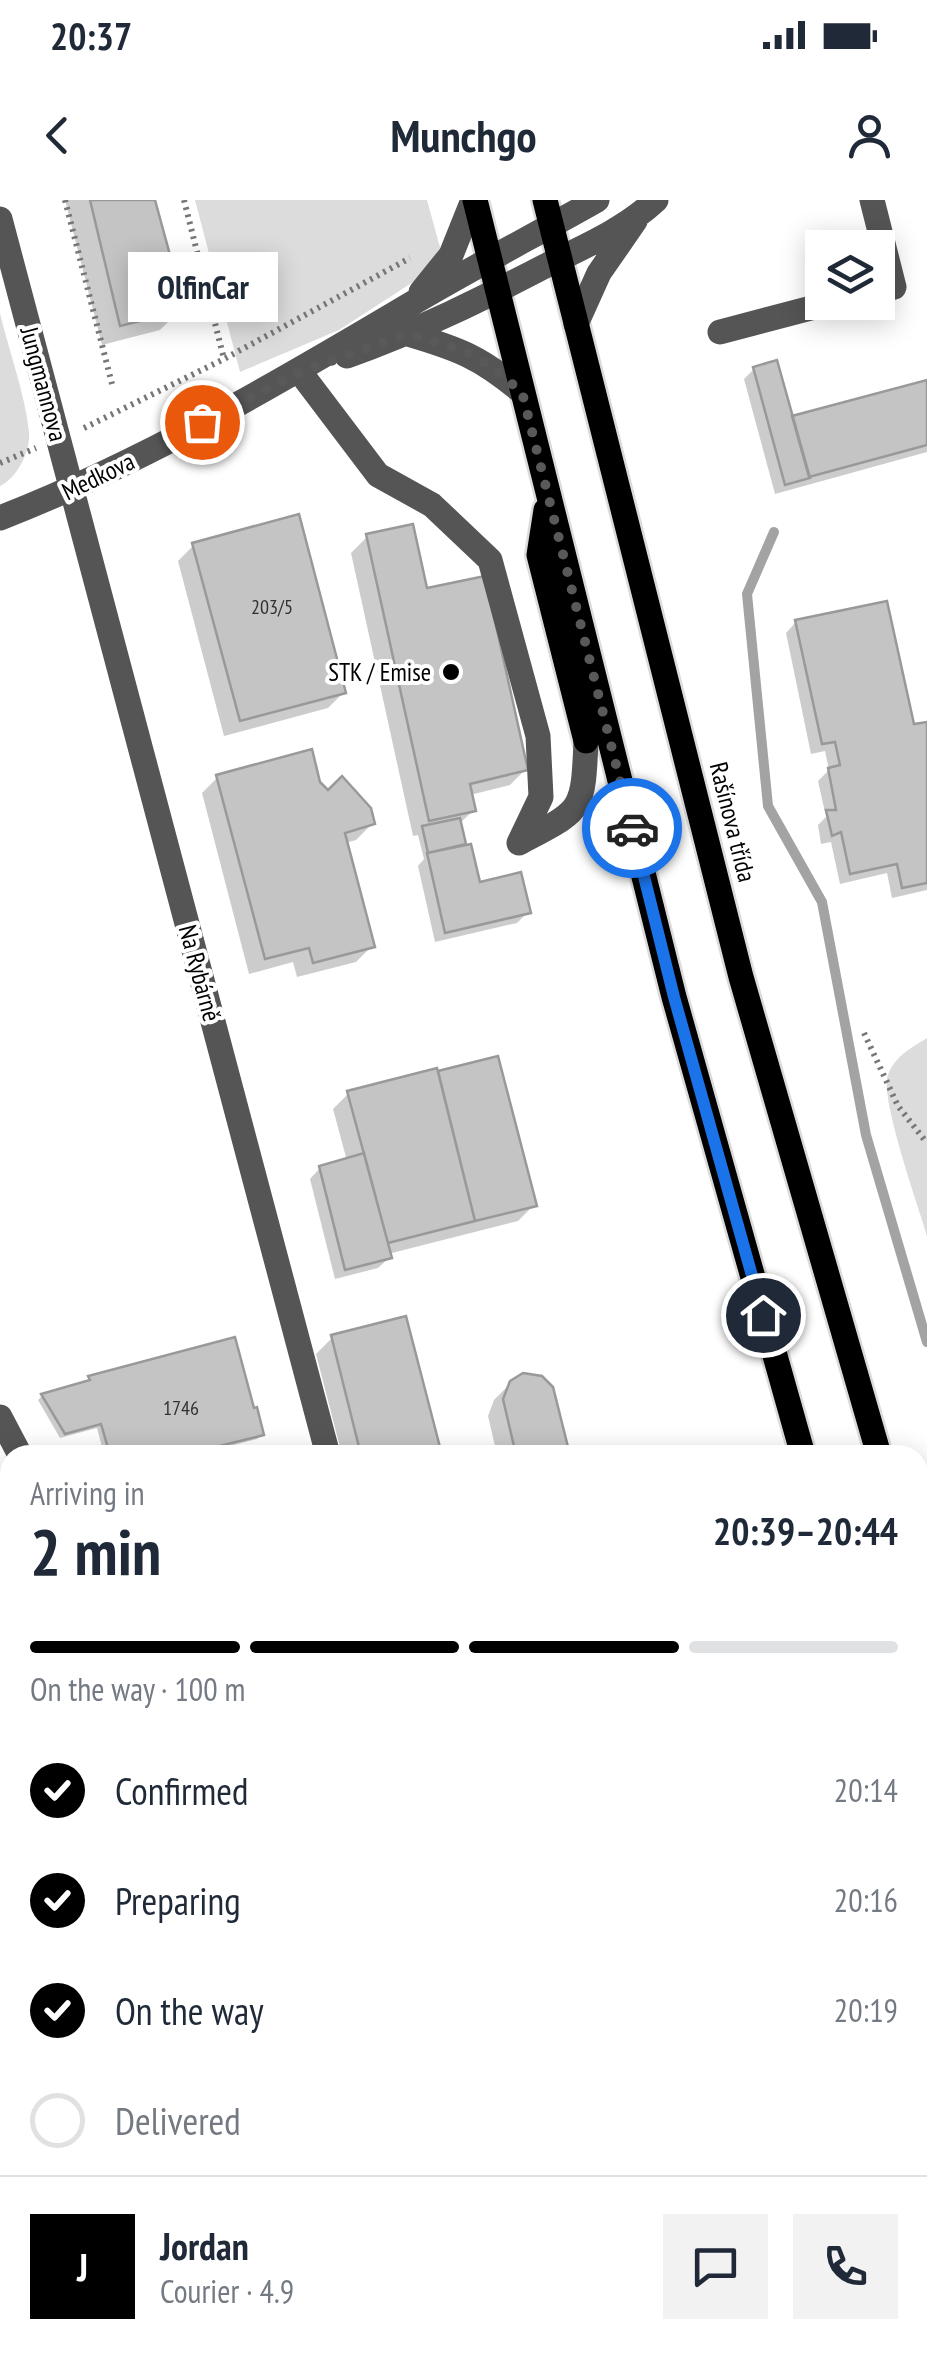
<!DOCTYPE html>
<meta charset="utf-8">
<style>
:root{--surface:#fff;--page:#f2f2f3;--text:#1f2937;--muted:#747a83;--line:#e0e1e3;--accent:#000}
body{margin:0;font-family:"PT Sans Narrow",sans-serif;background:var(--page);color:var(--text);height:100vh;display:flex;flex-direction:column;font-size:38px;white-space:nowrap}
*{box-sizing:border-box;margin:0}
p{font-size:32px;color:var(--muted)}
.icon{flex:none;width:55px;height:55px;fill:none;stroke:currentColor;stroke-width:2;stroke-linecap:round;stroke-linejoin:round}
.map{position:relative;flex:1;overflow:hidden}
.panel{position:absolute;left:0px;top:1245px;width:928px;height:932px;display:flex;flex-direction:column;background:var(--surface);border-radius:30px 30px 0 0;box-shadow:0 5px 25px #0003}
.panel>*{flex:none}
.fabs{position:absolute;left:805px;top:30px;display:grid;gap:20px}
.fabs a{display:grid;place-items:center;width:90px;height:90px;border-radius:0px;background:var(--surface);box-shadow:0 5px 25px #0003;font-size:50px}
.pin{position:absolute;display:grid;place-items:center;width:85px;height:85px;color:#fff;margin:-42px;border:5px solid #fff;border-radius:50%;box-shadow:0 2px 10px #0007}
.courier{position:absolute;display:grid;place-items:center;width:100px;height:100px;margin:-50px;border:8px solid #1a73e8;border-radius:50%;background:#fff;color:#222;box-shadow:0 2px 12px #0007}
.bubble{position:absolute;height:70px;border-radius:0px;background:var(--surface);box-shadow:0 5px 25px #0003;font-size:32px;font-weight:600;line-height:70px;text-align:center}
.head em{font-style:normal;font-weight:600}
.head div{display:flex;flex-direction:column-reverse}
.head{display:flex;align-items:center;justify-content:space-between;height:170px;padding:0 30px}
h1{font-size:65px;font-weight:600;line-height:75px}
.bar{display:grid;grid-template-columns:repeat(4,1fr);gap:15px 10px;align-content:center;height:120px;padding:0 30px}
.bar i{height:12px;border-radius:8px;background:var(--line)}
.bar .current{background:var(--accent)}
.bar p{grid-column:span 4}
.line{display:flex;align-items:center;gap:25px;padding:0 30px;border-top:2px solid var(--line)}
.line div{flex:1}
.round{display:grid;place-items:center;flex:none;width:105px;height:105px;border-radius:0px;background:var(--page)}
ol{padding:0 30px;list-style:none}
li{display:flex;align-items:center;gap:30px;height:110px}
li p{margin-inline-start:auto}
li .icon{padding:10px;border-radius:50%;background:var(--accent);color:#fff;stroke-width:4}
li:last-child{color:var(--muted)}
li i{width:55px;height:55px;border:5px solid var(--line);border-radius:50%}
.status{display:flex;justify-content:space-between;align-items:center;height:70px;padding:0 50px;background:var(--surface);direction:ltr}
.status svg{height:28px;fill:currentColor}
header{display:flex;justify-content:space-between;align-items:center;height:130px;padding:0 30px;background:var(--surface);font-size:45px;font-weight:600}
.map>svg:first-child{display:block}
.green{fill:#dcdcdc}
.shadow{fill:#0003}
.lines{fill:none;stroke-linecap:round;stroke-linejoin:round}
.stream{stroke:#a3a3a3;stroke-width:10}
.building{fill:#c4c4c4;stroke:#999;stroke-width:2.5}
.major-casing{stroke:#dbdbdb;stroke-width:30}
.path{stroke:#777;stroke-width:6;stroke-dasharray:2.5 5;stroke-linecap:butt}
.minor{stroke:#555;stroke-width:25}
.major{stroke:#000;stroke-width:25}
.done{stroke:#595959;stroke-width:10;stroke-dasharray:0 18}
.route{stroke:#1a73e8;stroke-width:12}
.poi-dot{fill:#000;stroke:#fff;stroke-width:4}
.labels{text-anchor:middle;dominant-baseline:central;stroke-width:8;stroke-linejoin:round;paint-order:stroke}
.number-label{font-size:20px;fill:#313131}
.street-label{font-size:25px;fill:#000;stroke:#fff}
.poi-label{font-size:25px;fill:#000;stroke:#fff;text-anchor:end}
</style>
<div class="status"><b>20:37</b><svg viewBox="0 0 49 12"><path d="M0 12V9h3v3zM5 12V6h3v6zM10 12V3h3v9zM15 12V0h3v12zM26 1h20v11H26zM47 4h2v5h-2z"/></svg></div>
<header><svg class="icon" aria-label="back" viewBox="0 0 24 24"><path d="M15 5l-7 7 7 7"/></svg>Munchgo<svg class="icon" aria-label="person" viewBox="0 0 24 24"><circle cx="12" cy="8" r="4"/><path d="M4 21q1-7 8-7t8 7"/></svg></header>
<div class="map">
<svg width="927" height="2177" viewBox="0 0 927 2177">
<rect width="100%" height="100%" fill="#fff"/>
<!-- green -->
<path class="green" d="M195,0h232l17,62 -105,68 -99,42z
M0,113c9,39 25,80 29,119 2,18 -12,47 -29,54z
M927,838v198c-8,-28 -48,-140 -39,-161 7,-19 23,-27 39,-37z
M0,1963h10v205h48l-9,9h-49z"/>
<!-- shadow -->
<path class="shadow" d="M65,0h87l28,110 -20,20 -58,15z
M754,169l37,50 136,-36v69l-152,42 -31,-115z
M367,337l58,54 101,178 -16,16 -40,10 4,15 -15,14 4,19 -6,6 21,36 50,27 -11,11 -82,19 -17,-76 6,-7 -6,-24 -5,1 -62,-283z
M194,345l150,147 -16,16 -104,28 -46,-175z
M796,422l116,105 15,-3v166l-35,8 -5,-25 -47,11 -9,-42 -10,2 -3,-19 8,-8 -8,-36 11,-11 -4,-19 -14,3 -25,-121z
M218,577l100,6 10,10 44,31 -16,16 -11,3 27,103 -16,16 -59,15 -4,-15 -44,12 -47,-181z
M497,859l37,146 -16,16 -130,33 1,4 -11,10 -43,11 -25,-100 10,-11 27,-7 -14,-52 16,-16z
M332,1138l107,117h-97l-26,-101z
M90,1178l172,57 -5,4 -62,16h-91l-7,-27 -37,10 -22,-38 4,-4 43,-12z
M511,1183l56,72h-70l-9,-39 6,-16z
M0,1496h10v30h-10z
M0,1712h10v53l-5,5h-5z
M0,1794h10v47h-7z"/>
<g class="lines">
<!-- stream -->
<path class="stream" d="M774,332l-27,62 21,212 54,96 44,233 61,207"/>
</g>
<!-- building -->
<path class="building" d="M90,0h65l30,110 -65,16z
M777,160l33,118 -25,7 -32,-118z
M927,180v65l-118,32 -17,-61z
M299,314l47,179 -106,28 -48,-178z
M413,324l14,64 58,-12 43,194 -58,14 6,27 -47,10 -63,-287z
M887,401l27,123 13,-2v161l-25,5 -5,-24 -47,10 -9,-42 -9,4 -6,-26h10l-8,-42 12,-3 -5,-23 -13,2 -27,-124z
M312,549l8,33 8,8 14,-14 29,32 4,16 -30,9 30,114 -62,16 -4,-15 -44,11 -49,-184z
M460,618l6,26 -38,9 -6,-27z
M471,644l9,38 41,-10 10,41 -86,20 -18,-80z
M498,856l39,150 -62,15 -37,-150z
M437,868l38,153 -87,22 -41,-152z
M364,953l28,105 -47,12 -26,-104z
M406,1116l36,139h-81l-30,-120z
M235,1137l19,71 3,-1 7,28 -81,20h-73l-9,-31 -36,10 -24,-40 49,-14 -2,-4z
M523,1173l19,3 11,11 17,68h-54l-13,-56 7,-18z
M0,1494h10v22l-10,1z
M0,1709h10v46h-10z
M0,1791h10v46h-4l1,-17h-7z
M0,1862h10v51h-10z"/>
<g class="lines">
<!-- major casing -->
<g class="major-casing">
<path id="major" d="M475,0l199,797 129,458
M545,0l196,777 138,478
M546,310l-7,45 47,186
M918,1388l9,32
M918,1619l9,31"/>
</g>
<!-- path -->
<path class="path" d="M65,0l47,184
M184,0l40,159
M84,228l140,-69 186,-101
M0,263l36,-15
M864,833l34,73 29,37
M482,2168l2,9
M839,2168l1,9
M401,2177l28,-9"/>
<!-- minor -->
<path class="minor" d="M872,0l22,87 -16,4
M0,19l328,1236
M421,92l30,-37 22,-55
M576,124l23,-51 36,-52
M720,132l114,-30
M408,134c51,15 72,23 114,58
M347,156c71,-25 137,-58 204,-93 37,-18 75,-35 105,-63
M300,172l78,103 54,30 58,55 48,176 3,61 -22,46
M0,318c144,-56 278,-135 411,-214 61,-36 124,-69 186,-104
M519,643c63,-34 64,-29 67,-102
M0,1217l20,38
M0,1301l10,-3
M918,1863l9,9
M65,2177l8,-9"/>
<!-- major -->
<use href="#major" class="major"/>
</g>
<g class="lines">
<!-- done -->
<path class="done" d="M202,222l98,-50 108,-38 57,17 25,15 32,26 110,436"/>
<!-- route -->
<path class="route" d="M632,628l42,169 89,318"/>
</g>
<!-- markers -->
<circle class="poi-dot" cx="451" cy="472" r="10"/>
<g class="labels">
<!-- number labels -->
<g class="number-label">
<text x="272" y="407">203/5</text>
<text x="181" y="1208">1746</text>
</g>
<!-- street labels -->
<g class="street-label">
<text transform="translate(44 184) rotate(75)">Jungmannova</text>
<text transform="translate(98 276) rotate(-26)">Medkova</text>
<text transform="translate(733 622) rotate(76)">Rašínova třída</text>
<text transform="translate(200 773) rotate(75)">Na Rybárně</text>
</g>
<!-- poi labels -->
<g class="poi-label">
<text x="431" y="472">STK / Emise</text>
</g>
</g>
</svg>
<div class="fabs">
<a><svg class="icon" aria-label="layers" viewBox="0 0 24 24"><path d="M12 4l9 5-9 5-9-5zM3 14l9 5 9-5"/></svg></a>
</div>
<div class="pin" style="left:202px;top:222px;background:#ea580c"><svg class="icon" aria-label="bag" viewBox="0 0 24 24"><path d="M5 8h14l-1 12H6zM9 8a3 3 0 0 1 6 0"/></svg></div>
<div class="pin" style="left:763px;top:1115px;background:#1f2937"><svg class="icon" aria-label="home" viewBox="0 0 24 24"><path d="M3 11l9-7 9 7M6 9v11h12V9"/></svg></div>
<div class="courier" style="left:632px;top:628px"><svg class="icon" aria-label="car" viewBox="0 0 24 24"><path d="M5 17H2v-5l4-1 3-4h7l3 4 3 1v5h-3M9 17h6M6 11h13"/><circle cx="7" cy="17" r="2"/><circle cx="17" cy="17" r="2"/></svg></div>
<div class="bubble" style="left:128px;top:52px;width:150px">OlfinCar</div>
<section class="panel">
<div class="head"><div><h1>2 min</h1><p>Arriving in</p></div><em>20:39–20:44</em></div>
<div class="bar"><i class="current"></i><i class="current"></i><i class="current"></i><i></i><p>On the way · 100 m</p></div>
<ol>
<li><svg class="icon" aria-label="check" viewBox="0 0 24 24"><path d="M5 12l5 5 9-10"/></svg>Confirmed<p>20:14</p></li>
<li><svg class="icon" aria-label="check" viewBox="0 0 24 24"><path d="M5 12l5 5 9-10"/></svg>Preparing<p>20:16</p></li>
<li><svg class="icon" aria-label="check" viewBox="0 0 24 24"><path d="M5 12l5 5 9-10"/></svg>On the way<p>20:19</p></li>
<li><i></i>Delivered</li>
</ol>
<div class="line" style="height:180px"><b class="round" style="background:var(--accent);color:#fff">J</b><div><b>Jordan</b><p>Courier · 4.9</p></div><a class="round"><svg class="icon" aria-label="chat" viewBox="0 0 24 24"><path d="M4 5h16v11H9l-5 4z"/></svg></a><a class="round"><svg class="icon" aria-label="phone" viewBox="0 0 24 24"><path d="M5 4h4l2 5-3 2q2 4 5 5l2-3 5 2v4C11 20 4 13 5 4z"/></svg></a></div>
</section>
</div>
